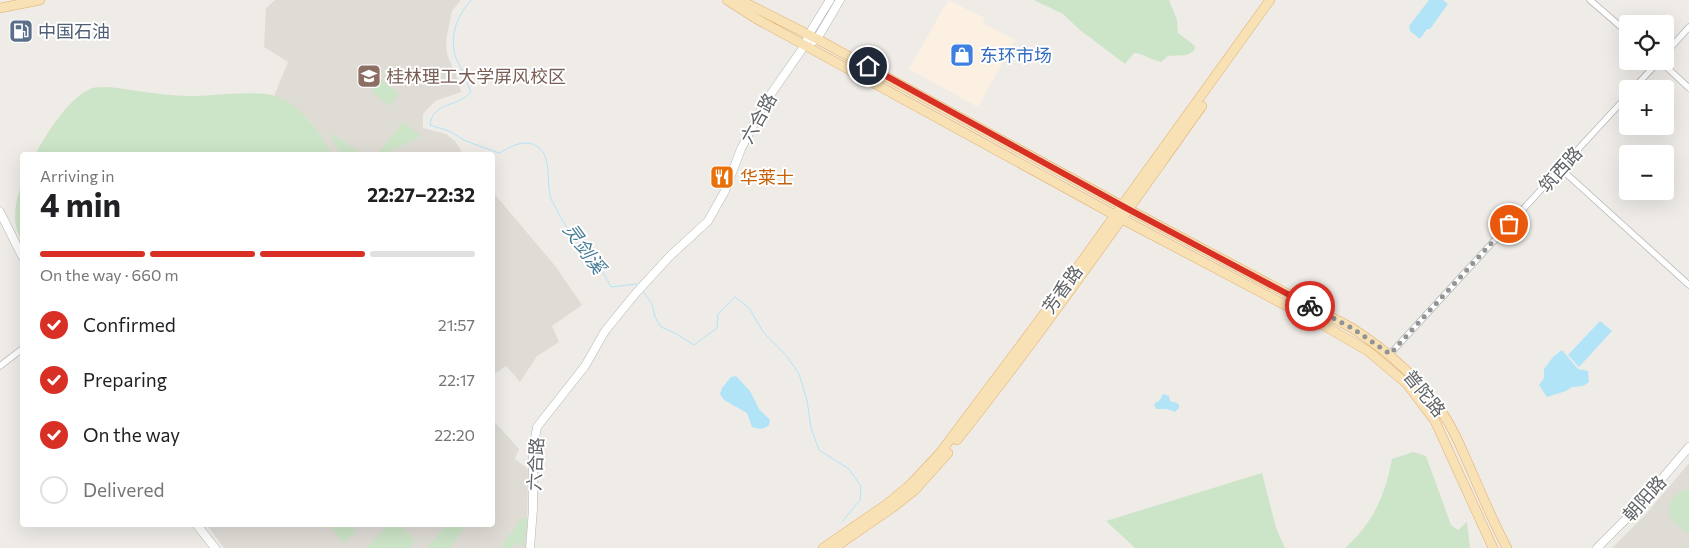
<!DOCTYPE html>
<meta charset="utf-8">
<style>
:root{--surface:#fff;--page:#f6f6f6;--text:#202124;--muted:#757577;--line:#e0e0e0;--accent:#d93025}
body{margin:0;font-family:Commissioner,"Noto Sans SC",sans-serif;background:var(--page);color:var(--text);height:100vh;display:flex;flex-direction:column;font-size:19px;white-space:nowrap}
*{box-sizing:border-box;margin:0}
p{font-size:16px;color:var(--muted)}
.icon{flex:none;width:28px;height:28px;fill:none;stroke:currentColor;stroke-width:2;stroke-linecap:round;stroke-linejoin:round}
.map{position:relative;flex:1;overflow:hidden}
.sheet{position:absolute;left:20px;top:152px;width:475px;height:375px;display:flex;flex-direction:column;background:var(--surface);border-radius:5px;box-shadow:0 5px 20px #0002}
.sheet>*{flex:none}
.tools{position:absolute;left:1619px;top:15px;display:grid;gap:10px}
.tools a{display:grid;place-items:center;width:55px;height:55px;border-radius:5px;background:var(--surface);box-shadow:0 5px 20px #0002;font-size:25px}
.pin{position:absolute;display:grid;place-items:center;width:42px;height:42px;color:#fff;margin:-21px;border:2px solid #fff;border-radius:50%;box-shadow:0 1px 5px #0007}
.courier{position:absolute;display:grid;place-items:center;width:50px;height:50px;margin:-25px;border:4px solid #d93025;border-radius:50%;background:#fff;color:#222;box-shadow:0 1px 6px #0007}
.overview em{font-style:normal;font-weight:700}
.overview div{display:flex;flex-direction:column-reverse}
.overview{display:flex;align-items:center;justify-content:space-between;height:85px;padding:0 20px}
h1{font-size:32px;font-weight:700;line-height:38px}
.bar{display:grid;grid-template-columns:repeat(4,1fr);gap:8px 5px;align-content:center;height:60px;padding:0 20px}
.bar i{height:6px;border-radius:4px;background:var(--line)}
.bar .current{background:var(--accent)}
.bar p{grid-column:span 4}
ol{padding:0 20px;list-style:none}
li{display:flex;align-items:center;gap:15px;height:55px}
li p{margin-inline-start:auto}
li .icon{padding:5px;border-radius:50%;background:var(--accent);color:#fff;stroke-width:4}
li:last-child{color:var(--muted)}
li i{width:28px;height:28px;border:2px solid var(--line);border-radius:50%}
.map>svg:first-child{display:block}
.commercial{fill:#fbf0e1}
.education{fill:#dfdcd6}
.green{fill:#cce4c7}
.water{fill:#b1e4f7}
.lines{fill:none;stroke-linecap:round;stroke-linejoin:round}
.stream{stroke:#b1e4f7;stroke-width:1}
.street-casing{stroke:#b3b5b8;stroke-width:7}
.secondary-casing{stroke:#b2b5b8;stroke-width:9}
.primary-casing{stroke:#e3ad6d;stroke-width:10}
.street{stroke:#fff;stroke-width:5.5}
.secondary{stroke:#fff;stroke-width:8}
.primary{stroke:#f7e1b5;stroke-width:9}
.done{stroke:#919394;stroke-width:5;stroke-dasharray:0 9}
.route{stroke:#d93025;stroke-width:6}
.labels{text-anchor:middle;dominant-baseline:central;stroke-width:4;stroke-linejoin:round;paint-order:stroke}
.service-label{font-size:18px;fill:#4e5e75;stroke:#fff;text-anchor:start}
.shop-label{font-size:18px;fill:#366cbe;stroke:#fff;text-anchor:start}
.education-label{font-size:18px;fill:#785e54;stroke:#fff;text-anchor:start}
.street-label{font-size:18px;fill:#5f6366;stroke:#fff}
.food-label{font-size:18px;fill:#c56008;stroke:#fff;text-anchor:start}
.water-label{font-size:19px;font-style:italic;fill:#477c97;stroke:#fff}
</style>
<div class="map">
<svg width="1689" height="548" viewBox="0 0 1689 548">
<rect width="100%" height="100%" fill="#efece8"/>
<!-- commercial -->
<path class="commercial" d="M948,0l36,18 -1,5 32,17 -37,67 -69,-38z"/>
<!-- education -->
<path class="education" d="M275,0h186l-9,11 -6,30 1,13 12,28 2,10 -26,9 -12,13v14l23,6 9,7 9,14h-131l-23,-34 -16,-14 -20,-11 14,-34 -24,-15 2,-39z
M492,191l64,76 26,38 -30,21 7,16 -22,14 -17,26 -14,-16 -13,9z
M493,420l26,29 -4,10 13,10 -1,79h-303l-17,-23h285z
M1689,463v85h-77l33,-33z"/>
<!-- green -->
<path class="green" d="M1034,0h135l8,20 1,13 17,13 -1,5 -7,4 -19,1 -7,6c-9,-2 -17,-8 -27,-9l-9,11 -45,-34 -17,-16z
M380,79l19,15 -9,12 -19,-15z
M110,87c28,4 56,9 84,9 20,0 64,-6 81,0 27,10 44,35 58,59h-298c10,-20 34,-57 55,-66 6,-3 14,-1 20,-2z
M403,122l18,14 -38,19 -4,-3z
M329,132l35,23h-24z
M22,182v58c-12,-16 -6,-40 0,-58z
M1413,452l13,4 25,69 7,5 9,-8 3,26h-125c28,-25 40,-52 47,-89z
M1262,473l14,55 9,20h-150l-29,-27z
M1683,490h6v44c-14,-11 -26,-16 -17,-36z
M523,517l4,2 -3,29 -8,-6 -5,6h-6l-3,-3z
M329,525h21l6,8 -13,10z
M389,525h11l16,16 -7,7h-43z
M447,525h19l-16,23h-22l-1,-1z"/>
<!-- water -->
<path class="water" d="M1429,0h14l5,4 -18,25h-3l-7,10 -10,-8 -1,-5z
M1600,321l12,10 -33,36 -11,-12z
M1562,350l16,19 10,2 1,11 -6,4 -11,1 -6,4 -19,6 -8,-12 5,-7v-9l9,-12z
M736,376l14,15 9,18 11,11 -1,5c-6,5 -10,4 -17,2l-5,-14 -23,-13 -4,-6 2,-6 9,-11z
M1163,394l6,2 1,5 7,2 2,2v3l-4,4 -8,-3h-11l-2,-5 6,-4z"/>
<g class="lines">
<!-- stream -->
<path class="stream" d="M471,0c-14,16 -21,34 -16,55 1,5 5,10 7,15 3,7 6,15 9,22 -13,16 -38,9 -41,33l19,6 17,10 33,12c13,-7 26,-15 39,-6 15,10 7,39 14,54 7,13 15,29 25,40 12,16 25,27 34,46l25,-3 2,2
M642,290l10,14 3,13 6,10 14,6 19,12 23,-17 1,-14 17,-17 14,11 15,25 22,22 13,19 8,26 4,28 8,22 30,19 12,17 -1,14 -18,22"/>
<!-- street casing -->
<g class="street-casing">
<path id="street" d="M1590,0l38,33
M1665,54l24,-27
M1660,61l29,27
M1633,89l26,-28
M1560,168l129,117
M1390,354l238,-259
M0,366l22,-17"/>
</g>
<!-- secondary casing -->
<g class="secondary-casing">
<path id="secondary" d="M814,41l3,-2 23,-39
M0,212l22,44
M197,525l18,23
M530,548l3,-39v-59l4,-23 48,-61 20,-35 31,-38 33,-36 39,-36 17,-30 16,-42 23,-45 41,-59 4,-11 21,-34
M1597,548l38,-38 54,-63"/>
</g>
<!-- primary casing -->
<g class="primary-casing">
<path id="primary" d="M727,0l28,18 367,201 201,106 45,26 39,33 28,37 58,127
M740,0l77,39 311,170 224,119c36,23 67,50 91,86 10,14 17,31 24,47 13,29 25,59 40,87
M0,8l40,-8
M957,440c86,-108 165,-222 245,-334
M823,548l64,-44 24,-20 29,-31 98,-131 232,-322
M834,548l58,-40 23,-18 33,-37"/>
</g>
<!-- street -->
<use href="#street" class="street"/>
<!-- secondary -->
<use href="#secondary" class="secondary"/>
<!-- primary -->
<use href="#primary" class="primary"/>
</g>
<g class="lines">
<!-- done -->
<path class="done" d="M1310,306l42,22 38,26 119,-130"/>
<!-- route -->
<path class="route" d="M868,66l260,143 182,97"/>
</g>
<!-- icons -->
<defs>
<g id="fuel-square" transform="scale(1.25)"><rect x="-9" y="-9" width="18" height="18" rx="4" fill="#5c6f8a" stroke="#fff"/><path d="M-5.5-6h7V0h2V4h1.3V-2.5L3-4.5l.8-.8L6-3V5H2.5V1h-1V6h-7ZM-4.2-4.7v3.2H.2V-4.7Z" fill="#fff"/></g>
<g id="shop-square" transform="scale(1.25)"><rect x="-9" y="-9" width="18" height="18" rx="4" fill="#3f7fe0" stroke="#fff"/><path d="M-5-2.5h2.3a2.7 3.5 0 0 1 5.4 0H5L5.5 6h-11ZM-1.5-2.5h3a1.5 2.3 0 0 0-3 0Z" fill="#fff"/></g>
<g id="university-square" transform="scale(1.25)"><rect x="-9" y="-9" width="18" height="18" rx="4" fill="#8d6e63" stroke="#fff"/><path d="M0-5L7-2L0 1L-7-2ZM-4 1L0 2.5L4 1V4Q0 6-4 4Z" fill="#fff"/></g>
<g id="restaurant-square" transform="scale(1.25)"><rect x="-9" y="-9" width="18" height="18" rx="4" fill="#e8710a" stroke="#fff"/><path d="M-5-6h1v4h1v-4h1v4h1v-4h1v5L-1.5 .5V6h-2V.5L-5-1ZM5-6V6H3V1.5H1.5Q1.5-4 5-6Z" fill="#fff"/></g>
</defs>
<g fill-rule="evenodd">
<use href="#fuel-square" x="21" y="31"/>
<use href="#shop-square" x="962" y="55"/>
<use href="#university-square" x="369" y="76"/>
<use href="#restaurant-square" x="722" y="177"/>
</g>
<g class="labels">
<!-- service labels -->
<g class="service-label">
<text x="38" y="31">中国石油</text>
</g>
<!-- shop labels -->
<g class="shop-label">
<text x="980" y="55">东环市场</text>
</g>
<!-- education labels -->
<g class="education-label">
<text x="386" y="76">桂林理工大学屏风校区</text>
</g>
<!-- street labels -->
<g class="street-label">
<text transform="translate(758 118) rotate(-61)">六合路</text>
<text transform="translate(1560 169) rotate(-48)">筑西路</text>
<text transform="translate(1062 289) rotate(-54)">芳香路</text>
<text transform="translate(1425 393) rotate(51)">普陀路</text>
<text transform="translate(535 464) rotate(-87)">六合路</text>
<text transform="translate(1644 498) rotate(-48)">朝阳路</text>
</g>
<!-- food labels -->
<g class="food-label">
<text x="740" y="177">华莱士</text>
</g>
<!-- water labels -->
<g class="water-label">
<text transform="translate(585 248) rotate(54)">灵剑溪</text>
</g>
</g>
</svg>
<div class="tools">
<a><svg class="icon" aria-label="locate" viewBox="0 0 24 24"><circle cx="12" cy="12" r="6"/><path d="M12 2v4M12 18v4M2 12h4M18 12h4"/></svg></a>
<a>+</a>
<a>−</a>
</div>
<div class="pin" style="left:1509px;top:224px;background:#ea580c"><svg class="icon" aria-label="bag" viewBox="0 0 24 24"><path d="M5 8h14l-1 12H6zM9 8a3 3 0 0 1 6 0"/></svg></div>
<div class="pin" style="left:868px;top:66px;background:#1f2937"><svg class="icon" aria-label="home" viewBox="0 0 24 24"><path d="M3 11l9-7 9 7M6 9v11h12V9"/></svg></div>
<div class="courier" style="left:1310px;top:306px"><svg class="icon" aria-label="bike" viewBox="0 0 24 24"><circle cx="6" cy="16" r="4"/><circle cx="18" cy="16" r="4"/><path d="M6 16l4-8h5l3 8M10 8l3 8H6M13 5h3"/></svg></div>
<section class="sheet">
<div class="overview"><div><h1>4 min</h1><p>Arriving in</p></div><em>22:27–22:32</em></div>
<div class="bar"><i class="current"></i><i class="current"></i><i class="current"></i><i></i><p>On the way · 660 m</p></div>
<ol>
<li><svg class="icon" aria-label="check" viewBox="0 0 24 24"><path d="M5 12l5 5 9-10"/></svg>Confirmed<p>21:57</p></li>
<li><svg class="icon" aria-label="check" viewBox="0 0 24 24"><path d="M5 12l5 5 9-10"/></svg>Preparing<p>22:17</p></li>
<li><svg class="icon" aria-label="check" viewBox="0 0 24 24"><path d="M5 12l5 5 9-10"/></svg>On the way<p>22:20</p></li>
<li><i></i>Delivered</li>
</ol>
</section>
</div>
